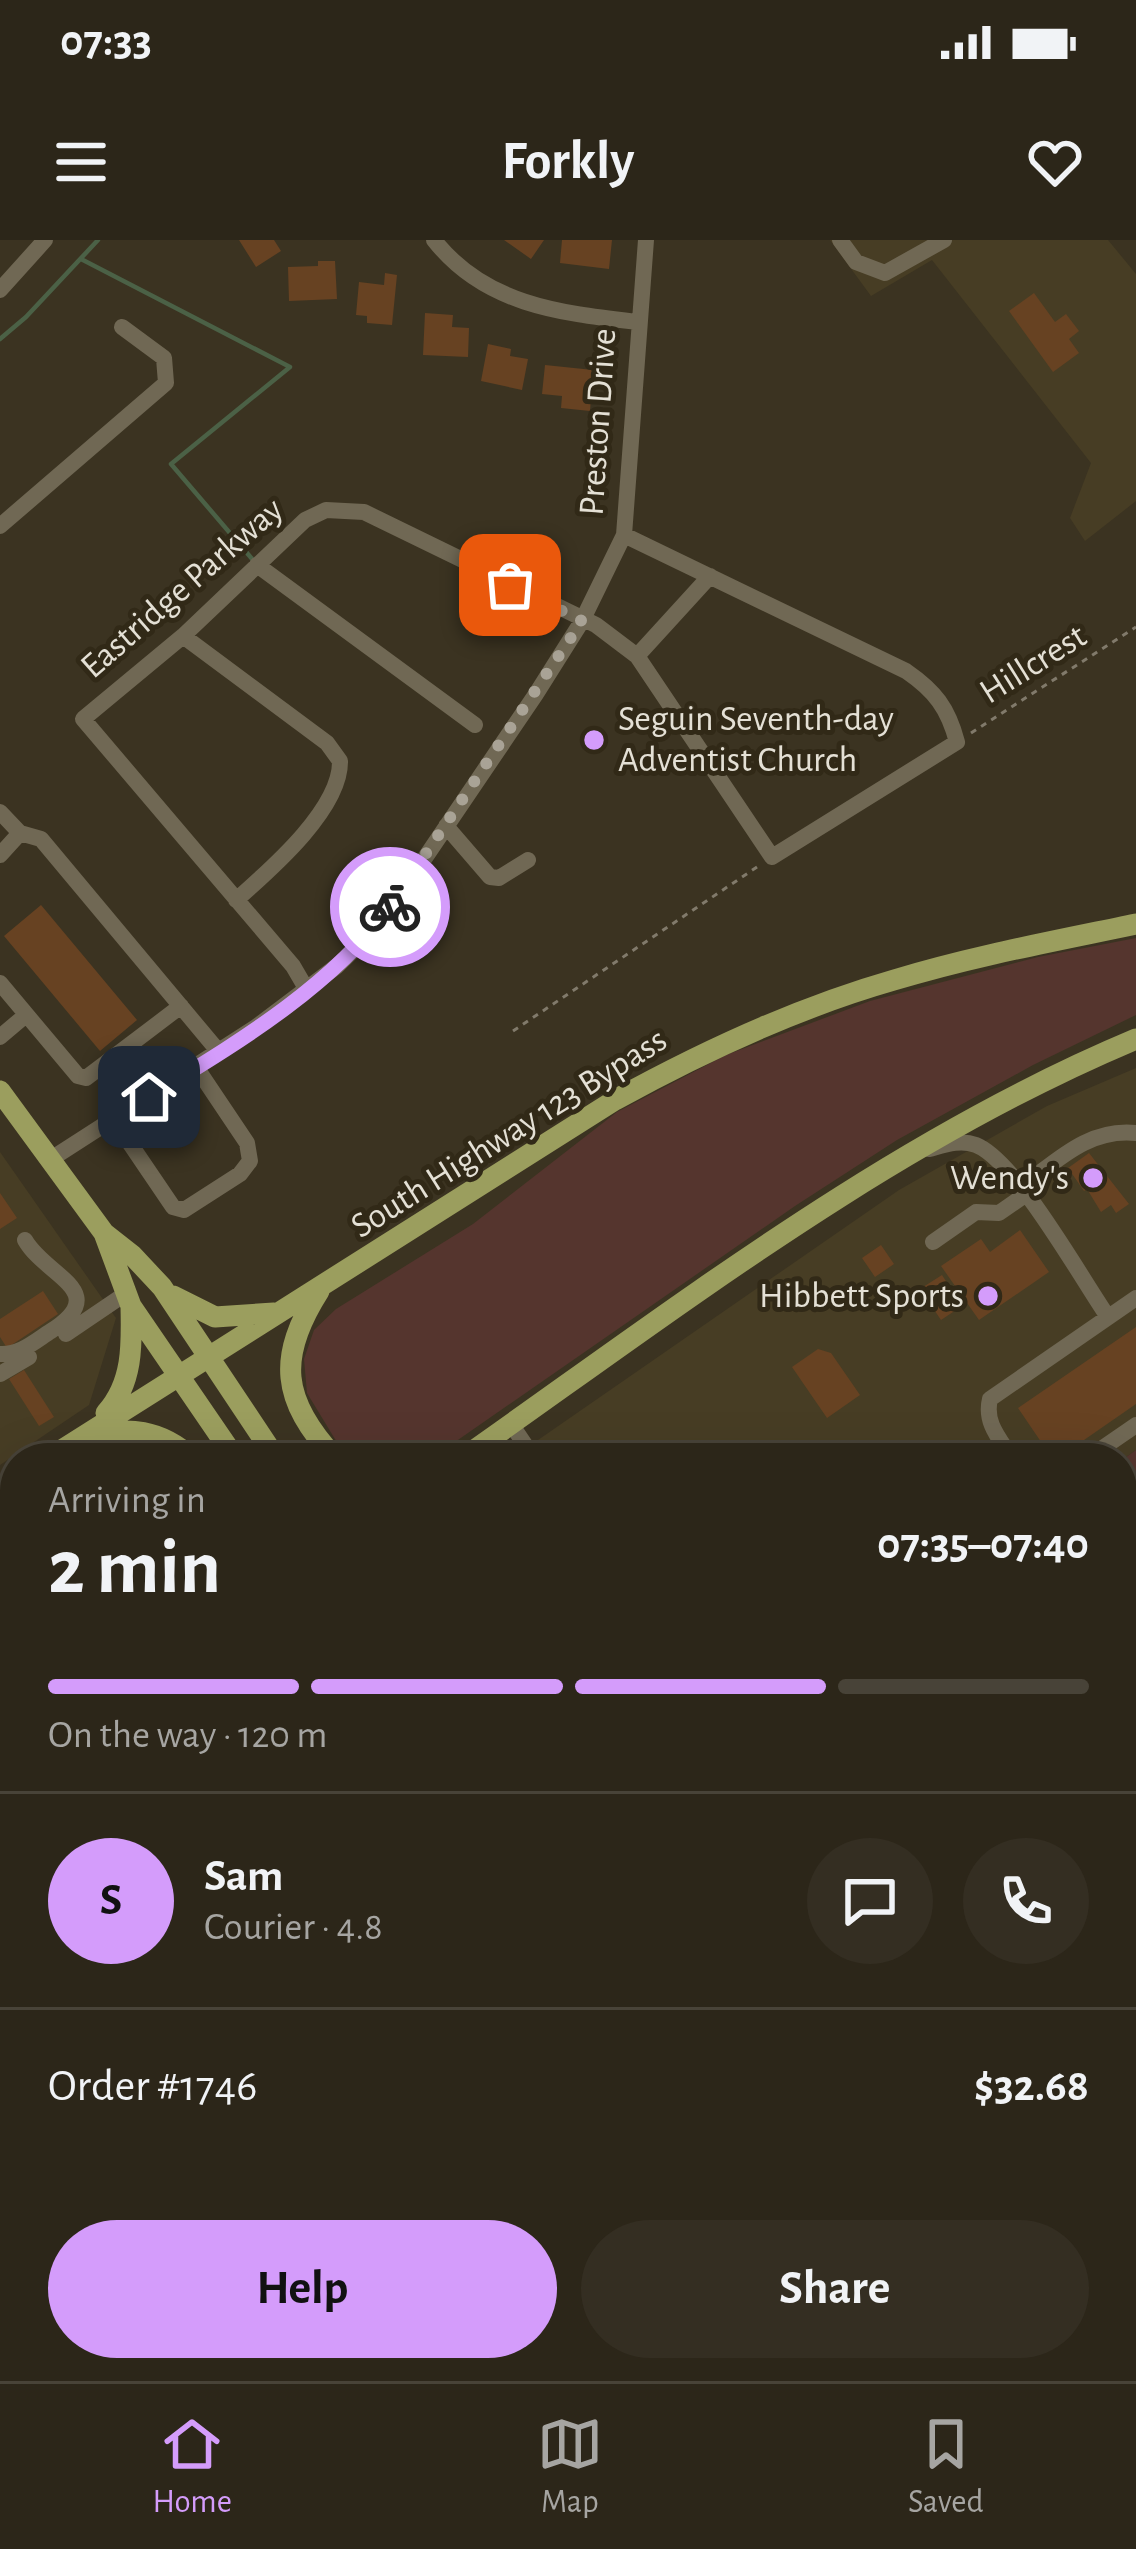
<!DOCTYPE html>
<meta charset="utf-8">
<style>
:root{--surface:#2c2619;--page:#342e22;--text:#f1f3f6;--muted:#a6a5a2;--line:#484338;--accent:#d49cfb}
body{margin:0;font-family:"Alegreya Sans",sans-serif;background:var(--page);color:var(--text);height:100vh;display:flex;flex-direction:column;font-size:45px;white-space:nowrap}
*{box-sizing:border-box;margin:0}
p{font-size:39px;color:var(--muted)}
.icon{flex:none;width:66px;height:66px;fill:none;stroke:currentColor;stroke-width:2;stroke-linecap:round;stroke-linejoin:round}
.map{position:relative;flex:1;overflow:hidden}
.drawer{position:absolute;left:0px;top:1203px;width:1137px;height:939px;display:flex;flex-direction:column;background:var(--surface);border-radius:48px 48px 0 0;box-shadow:0 12px 48px #0002,0 0 0 3px var(--line)}
.drawer>*{flex:none}
.pin{position:absolute;display:grid;place-items:center;width:102px;height:102px;color:#fff;margin:-51px;border-radius:24px;box-shadow:0 6px 18px #0006}
.courier{position:absolute;display:grid;place-items:center;width:120px;height:120px;margin:-60px;border:9px solid #d49cfb;border-radius:50%;background:#fff;color:#222;box-shadow:0 3px 15px #0007}
.head em{font-style:normal;font-weight:700}
.head div{display:flex;flex-direction:column-reverse}
.head{display:flex;align-items:center;justify-content:space-between;height:204px;padding:0 48px}
h1{font-size:78px;font-weight:700;line-height:90px}
.bar{display:grid;grid-template-columns:repeat(4,1fr);gap:18px 12px;align-content:center;height:144px;padding:0 48px}
.bar i{height:15px;border-radius:9px;background:var(--line)}
.bar .on{background:var(--accent)}
.bar p{grid-column:span 4}
.line{display:flex;align-items:center;gap:30px;padding:0 48px;border-top:3px solid var(--line)}
.line div{flex:1}
.round{display:grid;place-items:center;flex:none;width:126px;height:126px;border-radius:63px;background:var(--page)}
.primary-button{display:flex;gap:24px;margin-top:auto;padding:24px 48px}
.primary-button a{flex:1;height:138px;border-radius:72px;background:var(--accent);color:#111;font-size:48px;font-weight:700;line-height:138px;text-align:center}
.primary-button a+a{background:var(--page);color:var(--text)}
.status{display:flex;justify-content:space-between;align-items:center;height:84px;padding:0 60px;background:var(--surface);direction:ltr}
.status svg{height:33px;fill:currentColor}
header{display:flex;justify-content:space-between;align-items:center;height:156px;padding:0 48px;background:var(--surface);font-size:54px;font-weight:700}
.tab-bar{display:flex;justify-content:space-around;align-items:center;height:168px;border-top:3px solid var(--line);background:var(--surface);font-size:33px;color:var(--muted)}
.tab-bar a{display:grid;justify-items:center;gap:6px}
.tab-bar .on{color:var(--accent)}
.map>svg:first-child{display:block}
.built{fill:#473d24}
.green{fill:#55352e}
.water{fill:#0a2a08;stroke:#4b6146;stroke-width:3}
.lines{fill:none;stroke-linecap:round;stroke-linejoin:round}
.stream{stroke:#4b6146;stroke-width:4.5}
.building{fill:#674222}
.path{stroke:#817a6b;stroke-width:3;stroke-dasharray:6 6;stroke-linecap:butt}
.minor{stroke:#706854;stroke-width:16}
.major{stroke:#9b9e5e;stroke-width:21}
.done{stroke:#a9a396;stroke-width:12;stroke-dasharray:0 21.6}
.route{stroke:#d49cfb;stroke-width:15}
.poi-dot{fill:#d49cfb;stroke:#312917;stroke-width:4.5}
.labels{text-anchor:middle;dominant-baseline:central;stroke-width:10;stroke-linejoin:round;paint-order:stroke}
.street-label{font-size:36px;fill:#e4e0d5;stroke:#312917}
.poi-label{font-size:36px;fill:#e4e0d5;stroke:#312917;text-anchor:end}
</style>
<div class="status"><b>07:33</b><svg viewBox="0 0 49 12"><path d="M0 12V9h3v3zM5 12V6h3v6zM10 12V3h3v9zM15 12V0h3v12zM26 1h20v11H26zM47 4h2v5h-2z"/></svg></div>
<header><svg class="icon" aria-label="menu" viewBox="0 0 24 24"><path d="M4 6h16M4 12h16M4 18h16"/></svg>Forkly<svg class="icon" aria-label="heart" viewBox="0 0 24 24"><path d="M12 20l-8-8c-3-5 5-10 8-4 3-6 11-1 8 4z"/></svg></header>
<div class="map">
<svg width="1136" height="2141" viewBox="0 0 1136 2141">
<rect width="100%" height="100%" fill="#3b3321"/>
<!-- built -->
<path class="built" d="M830,0h278l28,34v227l-51,40 -15,-23 21,-55 -159,-203 -61,36z
M1136,828v382l-14,10 -145,-2 -8,-12 -17,12h-440l387,-268 148,-84z
M0,912l116,166 -27,87 -89,60z
M1122,1438l14,20v192l-14,-21z
M0,1590l15,22v515h836l9,14h-860z
M1122,1758l14,20v93l-14,10z
M1136,1876v265h-210l-9,-14h205v-241z"/>
<!-- green -->
<path class="green" d="M1136,698v77l-103,50 -136,75 -102,66 -363,252h-75l-16,-9 -34,-56 -3,-34 10,-29 22,-21 137,-85 144,-112 109,-57 144,-54 168,-44z
M1136,1210v254l-8,5 -4,-6 10,-7 -12,-18v-218z
M15,1269v239l-15,10v-239z"/>
<!-- water -->
<path class="water" d="M1122,1540l14,20v79l-14,-21z
M15,1805v90l-15,10v-90z"/>
<g class="lines">
<!-- stream -->
<path class="stream" d="M81,19l209,108 -119,97 82,96
M0,99l26,-22 72,-77"/>
</g>
<!-- building -->
<path class="building" d="M239,0h35l7,11 -25,16z
M504,0h40l-13,19z
M562,0h50l-3,29 -49,-6z
M318,21h17l2,38 -48,2 -1,-34 30,-1z
M385,33l12,2 -5,50 -25,-2v-7l-11,-1 3,-33 25,3z
M1034,53l21,29 11,-8 13,17 -10,8 10,14 -26,19 -44,-61z
M425,73l28,2 -1,12 17,1 -1,29 -45,-2z
M488,104l23,5 -1,7 18,3 -6,31 -41,-9z
M545,125l48,5 -3,41 -29,-3 1,-12 -20,-2z
M41,665l96,115 -37,31 -96,-115z
M1089,913l40,51 -13,9 -5,-8 -10,7 -14,-23 -3,2 -16,-23z
M0,953l17,25 -17,11z
M1020,990l29,42 -70,48 -38,-54 40,-27 9,13z
M881,1005l13,19 -19,13 -13,-19z
M942,1035l20,31 -21,14 -21,-31z
M43,1051l15,23 -51,34 -7,-11v-18z
M1136,1087v77l-78,54h-6l-34,-50z
M818,1109l13,4 29,42 -33,23 -35,-51z
M24,1130l30,47 -15,9 -30,-47z
M1136,1907v92l-14,10v-93z
M15,1956v52l-15,-21v-21z
M1136,2014v82l-14,-24v-48z
M500,2127h70l10,14h-101z
M662,2127h60l7,11 9,-6 6,9h-72z"/>
<g class="lines">
<!-- path -->
<path class="path" d="M971,493l165,-106
M513,791l247,-166"/>
<!-- minor -->
<path class="minor" d="M434,0c51,65 126,73 203,82
M840,0l16,22 29,11 59,-33
M0,50l45,-50
M0,286l166,-143 -2,-25 -42,-31
M257,325l218,160
M183,396l144,107 13,18c1,48 -70,109 -104,139
M637,416l73,-80
M0,572l20,21 21,6 178,213
M446,586l44,51 9,1 29,-18
M0,615l20,-22
M0,743l78,93 8,2 95,-72
M307,750l-14,-24 -210,-247 100,-83 122,-116 21,-10 38,2 232,113 41,31 135,201 185,-115c-9,-34 -22,-51 -51,-71l-282,-136
M0,797l26,-22
M114,880l59,87 11,3 56,-36 10,-13 -3,-18 -51,-76
M929,909c15,-4 31,-10 47,-4 40,16 105,133 132,172
M51,919l205,-132 81,-61 27,-26 46,-60 126,-186 46,-73 42,-86 22,-295
M1021,947c36,-26 67,-59 115,-54
M933,1002l43,-30 23,1 26,-18
M66,1094l59,-40
M0,1114c20,1 34,-12 51,-23 62,-40 -5,-54 -26,-91
M0,1134l29,-17
M511,1184l23,34
M1012,1218c-12,-19 -28,-35 -22,-59l146,-101
M1088,1218l48,-33
M0,1662l15,24
M0,1714l15,-12
M1122,1897l14,-10
M0,2119l15,-10
M1122,2119l14,21
M159,2127l10,14
M581,2127l10,14
M608,2127l9,14
M414,2141l21,-14
M977,2141l21,-14"/>
<!-- major -->
<path class="major" d="M0,851l104,142 28,22 30,32 114,171
M104,993l27,73 104,152
M319,1051c-42,66 -38,109 16,167
M173,1056l42,21 59,-4
M106,1173c27,-30 26,-68 25,-107
M87,1197c41,-12 74,-7 105,21
M49,1218l566,-358c89,-49 181,-92 279,-120 79,-24 161,-39 242,-56
M463,1218c215,-151 429,-317 673,-419
M0,1254l15,-11
M0,1540l15,-11
M884,2127l9,14"/>
</g>
<g class="lines">
<!-- done -->
<path class="done" d="M390,667l192,-286 -72,-36"/>
<!-- route -->
<path class="route" d="M149,857c86,-53 180,-108 241,-190"/>
</g>
<!-- markers -->
<g class="poi-dot">
<circle cx="594" cy="500" r="12"/>
<circle cx="1093" cy="938" r="12"/>
<circle cx="988" cy="1056" r="12"/>
</g>
<g class="labels">
<!-- street labels -->
<g class="street-label">
<text transform="translate(598 182) rotate(-86)">Preston Drive</text>
<text transform="translate(182 348) rotate(-41)">Eastridge Parkway</text>
<text transform="translate(1033 424) rotate(-32)">Hillcrest</text>
<text transform="translate(509 893) rotate(-32)">South Highway 123 Bypass</text>
</g>
<!-- poi labels -->
<g class="poi-label">
<text x="618" y="479" text-anchor="start">Seguin Seventh-day<tspan x="618" dy="41">Adventist Church</tspan></text>
<text x="1069" y="938">Wendy's</text>
<text x="964" y="1056">Hibbett Sports</text>
</g>
</g>
</svg>
<div class="pin" style="left:510px;top:345px;background:#ea580c"><svg class="icon" aria-label="bag" viewBox="0 0 24 24"><path d="M5 8h14l-1 12H6zM9 8a3 3 0 0 1 6 0"/></svg></div>
<div class="pin" style="left:149px;top:857px;background:#1f2937"><svg class="icon" aria-label="home" viewBox="0 0 24 24"><path d="M3 11l9-7 9 7M6 9v11h12V9"/></svg></div>
<div class="courier" style="left:390px;top:667px"><svg class="icon" aria-label="bike" viewBox="0 0 24 24"><circle cx="6" cy="16" r="4"/><circle cx="18" cy="16" r="4"/><path d="M6 16l4-8h5l3 8M10 8l3 8H6M13 5h3"/></svg></div>
<section class="drawer">
<div class="head"><div><h1>2 min</h1><p>Arriving in</p></div><em>07:35–07:40</em></div>
<div class="bar"><i class="on"></i><i class="on"></i><i class="on"></i><i></i><p>On the way · 120 m</p></div>
<div class="line" style="height:216px"><b class="round" style="background:var(--accent);color:#111">S</b><div><b>Sam</b><p>Courier · 4.8</p></div><a class="round"><svg class="icon" aria-label="chat" viewBox="0 0 24 24"><path d="M4 5h16v11H9l-5 4z"/></svg></a><a class="round"><svg class="icon" aria-label="phone" viewBox="0 0 24 24"><path d="M5 4h4l2 5-3 2q2 4 5 5l2-3 5 2v4C11 20 4 13 5 4z"/></svg></a></div>
<div class="line" style="height:156px"><div>Order #1746</div><b>$32.68</b></div>
<div class="primary-button"><a>Help</a><a>Share</a></div>
</section>
</div>
<nav class="tab-bar">
<a class="on"><svg class="icon" aria-label="home" viewBox="0 0 24 24"><path d="M3 11l9-7 9 7M6 9v11h12V9"/></svg>Home</a>
<a><svg class="icon" aria-label="map" viewBox="0 0 24 24"><path d="M3 6l6-2 6 2 6-2v14l-6 2-6-2-6 2zM9 4v14M15 6v14"/></svg>Map</a>
<a><svg class="icon" aria-label="saved" viewBox="0 0 24 24"><path d="M7 4h10v16l-5-4-5 4z"/></svg>Saved</a>
</nav>
